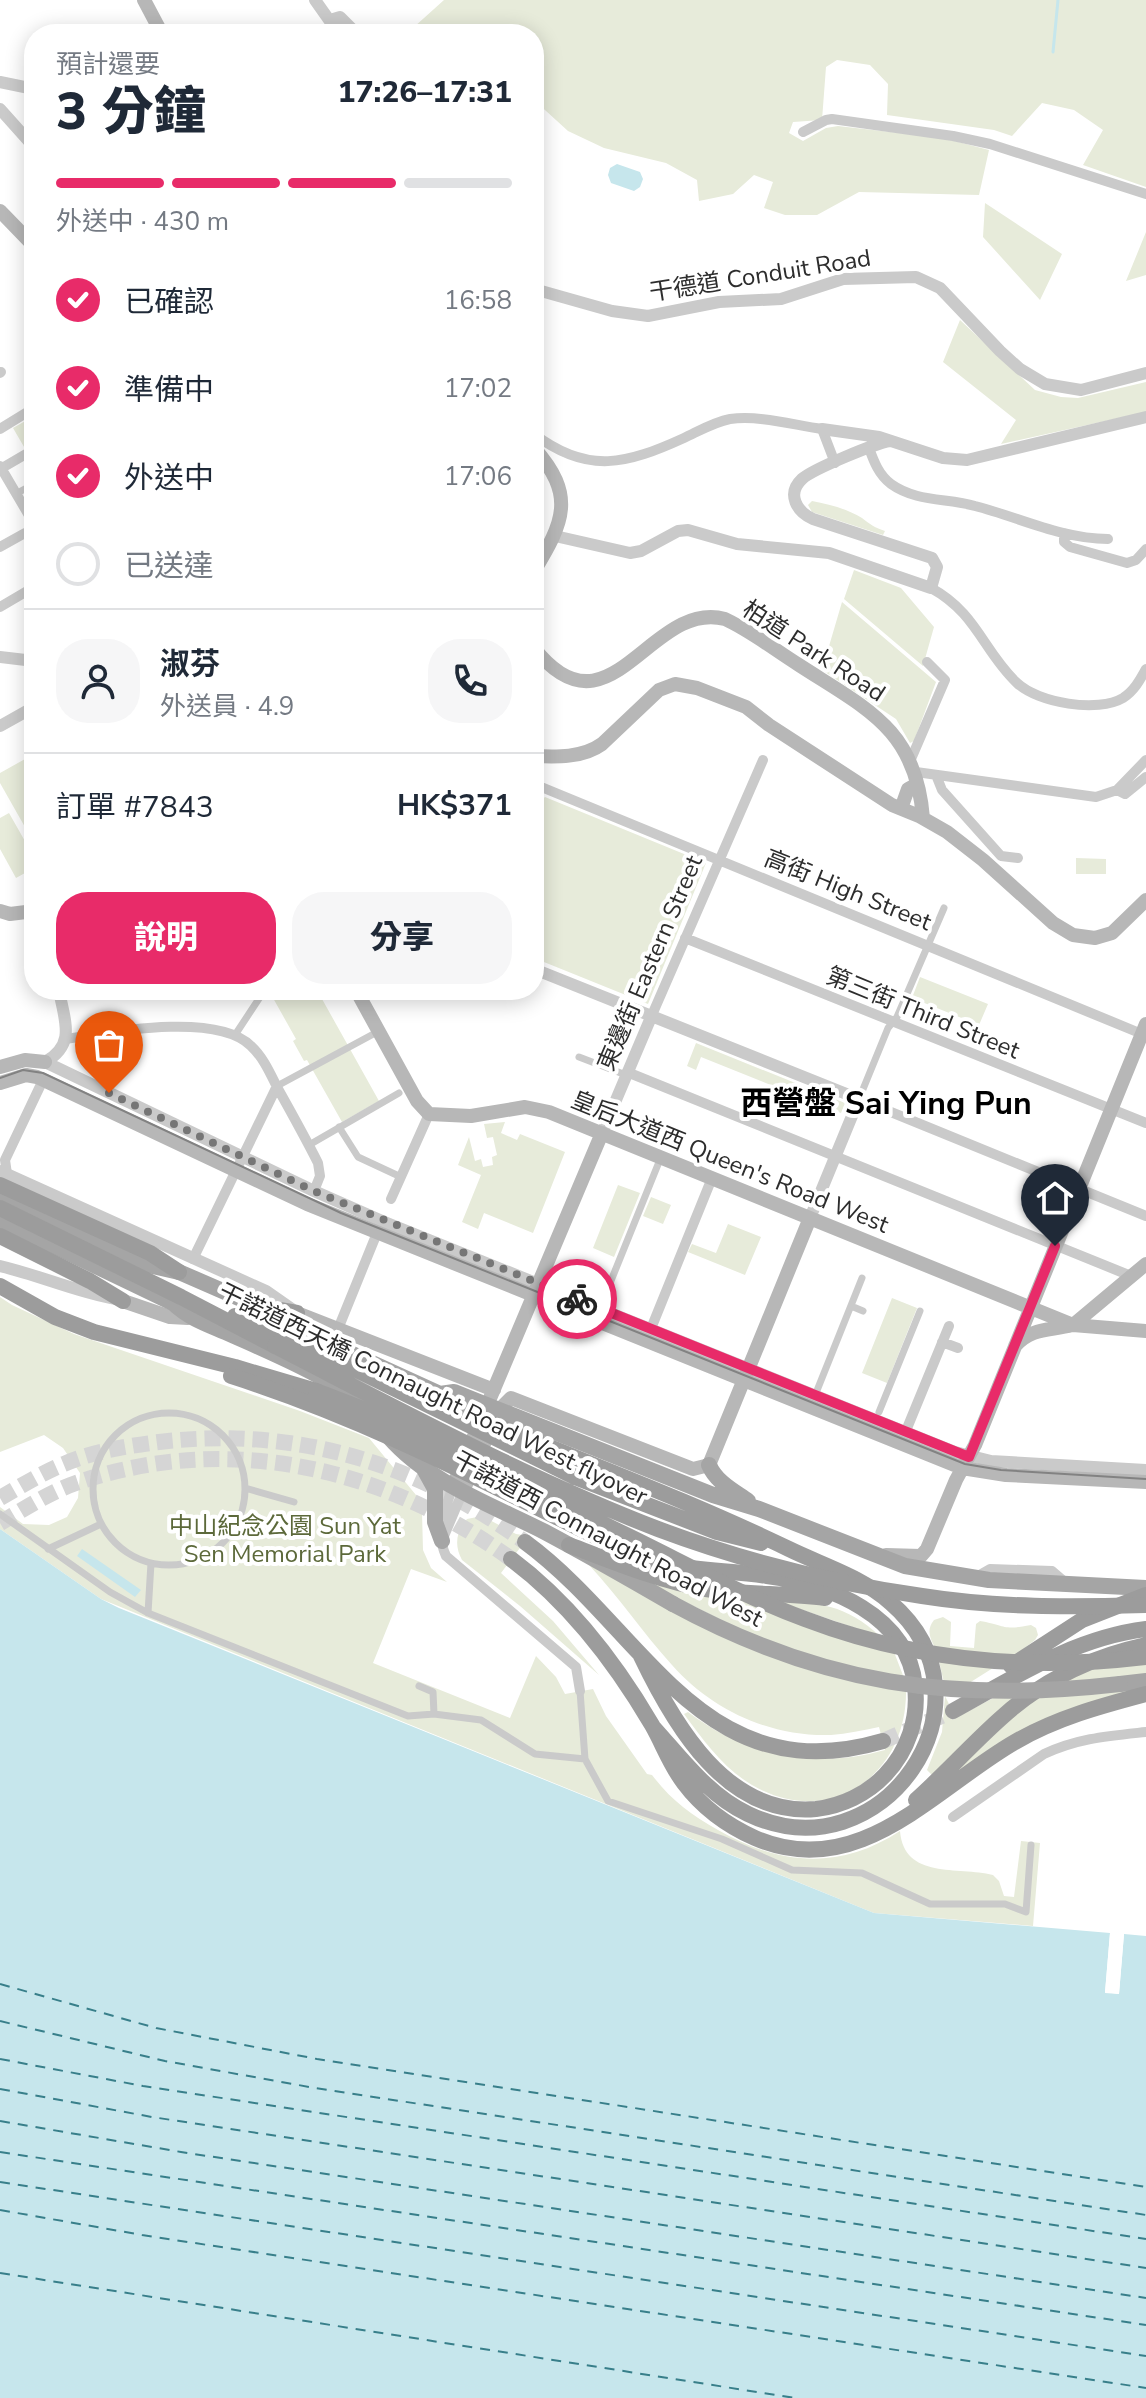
<!DOCTYPE html>
<html lang="zh-TW">
<meta charset="utf-8">
<style>
:root{--surface:#fff;--page:#f6f6f7;--text:#1f2937;--muted:#747a83;--line:#e0e1e3;--accent:#e82b69}
body{margin:0;font-family:"Nunito Sans","Noto Sans TC",sans-serif;background:var(--page);color:var(--text);height:100vh;display:flex;flex-direction:column;font-size:30px;white-space:nowrap}
*{box-sizing:border-box;margin:0}
p{font-size:26px;color:var(--muted)}
.icon{flex:none;width:44px;height:44px;fill:none;stroke:currentColor;stroke-width:2;stroke-linecap:round;stroke-linejoin:round}
.map{position:relative;flex:1;overflow:hidden}
.sheet{position:absolute;left:24px;top:24px;width:520px;height:976px;display:flex;flex-direction:column;background:var(--surface);border-radius:32px;box-shadow:0 4px 20px #0003}
.sheet>*{flex:none}
.pin{position:absolute;display:grid;place-items:center;width:68px;height:68px;color:#fff;margin:-82px -34px;border-radius:50% 50% 50% 0;rotate:-45deg;box-shadow:0 0 8px #0007}
.pin .icon{rotate:45deg}
.courier{position:absolute;display:grid;place-items:center;width:80px;height:80px;margin:-40px;border:6px solid #e82b69;border-radius:50%;background:#fff;color:#222;box-shadow:0 2px 10px #0007}
.overview em{font-style:normal;font-weight:800}
.overview div{display:flex;flex-direction:column-reverse}
.overview{display:flex;align-items:center;justify-content:space-between;height:136px;padding:0 32px}
h1{font-size:52px;font-weight:800;line-height:60px}
.bar{display:grid;grid-template-columns:repeat(4,1fr);gap:12px 8px;align-content:center;height:96px;padding:0 32px}
.bar i{height:10px;border-radius:6px;background:var(--line)}
.bar .active{background:var(--accent)}
.bar p{grid-column:span 4}
.line{display:flex;align-items:center;gap:20px;padding:0 32px;border-top:2px solid var(--line)}
.line div{flex:1}
.round{display:grid;place-items:center;flex:none;width:84px;height:84px;border-radius:32px;background:var(--page)}
ol{padding:0 32px;list-style:none}
li{display:flex;align-items:center;gap:24px;height:88px}
li p{margin-inline-start:auto}
li .icon{padding:8px;border-radius:50%;background:var(--accent);color:#fff;stroke-width:4}
li:last-child{color:var(--muted)}
li i{width:44px;height:44px;border:4px solid var(--line);border-radius:50%}
.primary-button{display:flex;gap:16px;margin-top:auto;padding:16px 32px}
.primary-button a{flex:1;height:92px;border-radius:32px;background:var(--accent);color:#fff;font-size:32px;font-weight:800;line-height:92px;text-align:center}
.primary-button a+a{background:var(--page);color:var(--text)}
.map>svg:first-child{display:block}
.green{fill:#e7ebda}
.water{fill:#c6e6ec}
.pier{fill:#fff}
.lines{fill:none;stroke-linecap:round;stroke-linejoin:round}
.stream{stroke:#c6e6ec;stroke-width:3}
.ferry{stroke:#387f8a;stroke-width:2;stroke-dasharray:10 8;stroke-linecap:butt}
.trunk-tunnel{stroke:#d5d5d5;stroke-width:16;stroke-dasharray:16 8;stroke-linecap:butt}
.pedestrian{stroke:#cacaca;stroke-width:7}
.minor{stroke:#cacaca;stroke-width:10}
.tertiary{stroke:#cacaca;stroke-width:12}
.secondary{stroke:#b7b7b7;stroke-width:14}
.primary{stroke:#a5a5a5;stroke-width:16}
.trunk{stroke:#9c9c9c;stroke-width:16}
.tram{stroke:#828282;stroke-width:2}
.primary-bridge{stroke:#a5a5a5;stroke-width:16}
.trunk-bridge{stroke:#9c9c9c;stroke-width:16}
.done{stroke:#767676;stroke-width:8;stroke-dasharray:0 14.4}
.route{stroke:#e82b69;stroke-width:10}
.labels{text-anchor:middle;dominant-baseline:central;stroke-width:8;stroke-linejoin:round;paint-order:stroke}
.street-label{font-size:24px;fill:#2d2d2d;stroke:#fff}
.park-label{font-size:24px;fill:#5c693a;stroke:#fff}
.district-label{font-size:32px;font-weight:bold;fill:#000;stroke:#fff}
</style>
<div class="map">
<svg width="1146" height="2398" viewBox="0 0 1146 2398">
<rect width="100%" height="100%" fill="#fff"/>
<!-- green -->
<path class="green" d="M444,0h702v187l-63,-22 20,-35 -29,-20 -32,-7 -30,33 -18,-6 -107,-15 1,-31 -18,-19 -33,-5 -11,7 -4,53 -29,2 -4,11 14,8 23,-13 12,-2 105,12 46,12 -10,45 -120,-3 -42,23h-32l-21,-7 9,-26 -19,-7 -21,19 -34,7 -2,-21 -31,-17 -62,-15 -36,-17 -34,-31v-66h-115l-5,-7z
M985,203l77,51 -22,46 -57,-63z
M1146,232v43l-20,6z
M960,320l75,70 26,7 17,1 68,-16v30l-145,32 15,-24 -73,-58z
M34,416v48l-21,-36z
M812,501c17,3 35,8 50,17 8,6 13,10 23,13l-2,4 -71,-23 -4,-7z
M854,570l47,18 33,39 -11,39 -79,-67z
M842,602l94,80 -22,59 -4,2 -14,-24 -74,-49z
M34,754v89l-34,-60v-10z
M545,797l161,66 -58,141 -114,-46v-151z
M9,813l25,44v11l-18,10 -16,-29v-31z
M1076,858l30,1v15h-30z
M920,977l68,27 -9,21 -67,-27z
M287,990h30l62,111 -37,21 -35,-62 -3,1 -11,-20 3,-2 -23,-41z
M696,1043l149,60 -4,10 -140,-56 -5,13 -9,-4z
M505,1122l-4,11 16,7 3,-6 45,18 -32,81 -49,-20 -6,16 -16,-7 19,-47 -23,-10 11,-28 6,24 6,-2 2,8 10,-2 -1,-8 5,-2 -4,-18 -6,1 -3,-14z
M618,1185l22,8 -26,64 -21,-9z
M651,1197l20,8 -8,19 -20,-8z
M728,1224l33,13 -16,38 -57,-23 4,-8 24,9z
M0,1297l12,8 62,29 226,77 69,27 47,57 6,17 1,38 8,18 16,14 -36,-13 -38,94 137,55 26,-62 20,21 9,17 28,-5 13,27 41,58 5,1c19,25 39,40 66,55 61,35 121,41 182,1 4,49 58,35 93,44l6,6 5,15 10,1 7,-56 19,2 -7,83 -159,-13 -773,-314 -101,-70v-22l23,17 26,1 18,-8 11,-19 2,-25 -17,-25 -19,-13 -44,17z
M892,1298l25,10 -30,75 -25,-10z
M482,1516l34,18 13,2 -28,37 52,48 46,54 -79,-69 -58,-46c-8,-14 -6,-29 5,-41z
M589,1565l109,59 208,67c1,85 -77,139 -154,94 -29,-17 -48,-44 -68,-71l4,-2c58,44 126,58 197,38l-6,-23c-16,3 -32,7 -48,8 -61,2 -119,-25 -159,-70 -29,-32 -53,-68 -83,-100z
M652,1582l46,14 48,4 148,52 10,26 -59,-12 -87,-28 -107,-53z
M774,1600c47,4 70,3 107,37z
M943,1617l8,5 -1,24 24,2 2,-24 4,-3c25,4 22,10 51,4l5,3 2,7 -3,5 -22,17 -78,-9c-5,-10 -9,-18 -1,-28z
M939,1661l54,7 -27,17 -22,-2z
M1146,1664v10l-91,11 33,-17z
M1146,1687l-202,94 90,-83z
M945,1696l11,22 37,-20h23l-82,79 -7,-7 15,-38z"/>
<!-- water -->
<path class="water" d="M617,164l23,8 3,7 -3,8 -6,4 -23,-8 -3,-8 2,-7z
M0,1529l101,70 18,9 755,305 236,20 -5,59 14,2 5,-60 22,2v462h-1146z
M82,1549l59,41 -6,7 -58,-41z"/>
<!-- pier -->
<path class="pier" d="M1110,1933h4l-5,56 6,1 5,-56h4l-5,60 -14,-1z"/>
<g class="lines">
<!-- stream -->
<path class="stream" d="M1053,52l5,-52"/>
<!-- ferry -->
<path class="ferry" d="M0,1984l156,44 161,31 829,128
M0,2021l165,40 150,27 831,127
M0,2059l143,27 1003,153
M0,2089l152,28 994,151
M0,2121l181,31 965,146
M0,2152l1146,173
M0,2182l1146,174
M0,2210l142,25 1004,153
M0,2273l795,125"/>
<!-- trunk-tunnel -->
<path class="trunk-tunnel" d="M0,1498c21,-12 42,-25 64,-34 29,-13 64,-18 95,-22 136,-16 256,20 366,100
M0,1523c24,-14 50,-31 76,-40 152,-52 308,-16 435,76
M883,1741l70,-30"/>
<!-- pedestrian -->
<path class="pedestrian" d="M21,491l13,-7
M225,994l2,-4
M235,1035l29,-44
M579,1057l47,18
M277,1086l102,-55
M859,1099l29,-71 9,-11 47,-109
M339,1127l19,30 43,20
M309,1145l90,-52
M851,1306l12,5
M600,1308l61,-151
M814,1398l48,-120
M879,1412l41,-101
M93 1489a76 76 0 1 1 152 0a76 76 0 1 1-152 0Z
M245,1488l49,14
M0,1514l110,78 38,21 260,103 26,-2 47,6 54,34 50,5
M48,1549l53,-25
M148,1613l3,-50
M419,1686l14,6 1,22
M580,1691l5,68 23,42 114,38 70,31 70,3 68,31h75l21,8 5,-67"/>
<!-- minor -->
<path class="minor" d="M803,132l23,-12 6,-1 121,17 37,8 156,50
M0,373l1,-1
M0,429l34,-21
M534,434c54,41 93,30 150,4 15,-7 30,-16 46,-19 30,-4 63,6 92,10l13,34
M869,448c5,14 10,27 22,36 25,18 56,14 84,22 43,11 87,33 133,33
M0,466l34,58
M2,468l24,-14
M1064,533v9l6,5 57,16 9,-3 10,-11
M0,547l25,-14
M931,588c46,25 52,63 86,95 21,20 81,30 106,15 11,-7 17,-18 23,-29
M0,607l34,-20
M911,759l34,-79 -18,-18
M916,772l180,25 21,-7 29,-30
M936,775l6,15 59,66 17,2
M534,784l608,250
M1117,790l8,4 21,-17
M685,938l461,185
M652,1015l111,-255
M66,1039c45,-7 151,-27 185,7 12,11 19,27 26,41 14,25 28,50 41,76l2,13 -6,15
M627,1072l504,204
M859,1099l287,117
M7,1174l-2,-14 38,-80
M391,1199l38,-85
M193,1259l84,-173
M338,1329l39,-96
M648,1336l64,-158
M942,1342l16,6
M903,1438l46,-112
M453,1486c-8,23 -18,47 -7,70l130,111 4,24
M444,1536l19,-45
M976,1577l14,-8 62,2 14,12
M953,1817l91,-63c35,-16 64,-18 102,-22"/>
<!-- tertiary -->
<path class="tertiary" d="M315,0l24,34
M330,20l10,-3 17,17
M0,82l34,7
M0,109l34,38
M534,289l78,22 36,5 71,-14 62,-3 62,-20 73,-2 24,11 60,63 20,18 25,15 36,6 65,-17
M822,429l57,8 64,21 24,2 179,-43
M555,536l75,17 11,-2 37,-20 10,-1 49,14 92,9 102,35 6,-21 -5,-9 -119,-39c-16,-7 -27,-25 -11,-40 11,-10 74,-36 88,-38
M0,657l34,4
M0,726l34,-19
M534,969l325,130 -49,119
M45,1062l269,129 68,30 573,231 36,9 155,9
M45,1062c32,-18 19,-42 14,-72
M602,1133l50,-118
M0,1171l266,120 30,21
M0,1266c39,9 76,26 116,33"/>
<!-- secondary -->
<path class="secondary" d="M144,0l18,34
M0,211l34,35
M534,448c42,47 30,74 0,123
M534,648c76,96 116,-49 191,-29 26,12 50,31 74,46 68,44 117,64 124,153
M534,756c22,1 49,2 68,-12l57,-54 16,-6 22,4 49,19 23,18 123,80 27,11 28,16 36,28 70,63 20,12 22,3 17,-5 34,-33
M903,803l5,-14 9,-5
M0,911l10,3 24,-3
M356,990l61,111 12,13 42,2 54,-9 24,5 524,213 73,6
M0,1067l25,-7 20,2
M0,1083l26,-8 11,2 270,127 655,264 44,7 140,7
M123,1301l47,16 18,1
M297,1313l197,77
M1073,1325l73,-61
M1015,1346c17,-19 35,-15 57,-21
M453,1486l149,-353
M463,1491l36,-81 12,-12 182,71 16,-4 101,-247
M886,1555l35,1 6,-7 29,-69 19,-35 171,-421"/>
<!-- primary -->
<path class="primary" d="M0,1197l144,67 35,8 78,34 34,20 149,68 9,11 44,19
M0,1220l173,83c18,17 37,22 59,32 38,17 108,46 135,75
M440,1394l14,-2 259,103 46,14 146,57 84,14 157,8
M389,1437c40,46 103,68 156,95 43,23 85,47 128,72
M709,1465c7,17 25,26 39,36
M424,1469l11,20v33l7,19
M1120,1684l26,-3"/>
<!-- trunk -->
<path class="trunk" d="M0,1185l150,68 29,19
M0,1208l181,89 94,49
M0,1236l90,45 33,20
M0,1286l55,31 39,15 141,35 81,24
M257,1306l40,7
M235,1316l46,17
M493,1424c99,41 199,78 296,125 35,17 73,28 102,54 113,98 -9,275 -143,211 -39,-18 -66,-55 -94,-86
M575,1477l142,55 44,11
M603,1540c22,10 44,20 68,25 32,6 64,6 96,11 62,8 141,39 148,110 4,32 -7,65 -30,89 -18,19 -43,31 -69,34 -89,8 -142,-84 -175,-153
M525,1542c120,88 177,252 358,199
M569,1545c45,17 90,36 137,44 39,6 79,4 119,9
M511,1559c59,44 104,103 141,166 11,19 18,40 32,58 18,24 44,43 71,55 103,45 180,-50 260,-96 41,-24 86,-36 131,-48
M1011,1666l71,-46 64,-25
M953,1711c62,-34 121,-73 193,-82
M916,1800c29,-26 55,-55 84,-81 41,-38 91,-62 146,-74"/>
<!-- tram -->
<path class="tram" d="M0,1078l23,-8 20,3 298,140 624,251 36,6 145,9"/>
<!-- primary-bridge -->
<path class="primary-bridge" d="M673,1604c149,81 280,99 447,80"/>
<!-- trunk-bridge -->
<path class="trunk-bridge" d="M281,1333l294,144
M275,1346c125,64 251,132 383,183 85,32 174,54 264,67 75,12 149,11 224,9
M231,1376c132,42 248,103 372,164
M316,1391l62,24c82,39 164,79 246,119 60,29 119,62 181,85 110,42 225,52 341,38"/>
</g>
<g class="lines">
<!-- done -->
<path class="done" d="M109,1093l205,98 263,108"/>
<!-- route -->
<path class="route" d="M577,1299l392,158 86,-211"/>
</g>
<g class="labels">
<!-- street labels -->
<g class="street-label">
<text transform="translate(760 275) rotate(-9)">干德道 Conduit Road</text>
<text transform="translate(814 651) rotate(33)">柏道 Park Road</text>
<text transform="translate(848 890) rotate(22)">高街 High Street</text>
<text transform="translate(650 963) rotate(-67)">東邊街 Eastern Street</text>
<text transform="translate(923 1013) rotate(22)">第三街 Third Street</text>
<text transform="translate(730 1162) rotate(22)">皇后大道西 Queen's Road West</text>
<text transform="translate(433 1394) rotate(26)">干諾道西天橋 Connaught Road West flyover</text>
<text transform="translate(608 1539) rotate(28)">干諾道西 Connaught Road West</text>
</g>
<!-- park labels -->
<g class="park-label">
<text x="285" y="1526">中山紀念公園 Sun Yat<tspan x="285" dy="28">Sen Memorial Park</tspan></text>
</g>
<!-- district labels -->
<g class="district-label">
<text x="886" y="1103">西營盤 Sai Ying Pun</text>
</g>
</g>
</svg>
<div class="pin" style="left:109px;top:1093px;background:#ea580c"><svg class="icon" aria-label="bag" viewBox="0 0 24 24"><path d="M5 8h14l-1 12H6zM9 8a3 3 0 0 1 6 0"/></svg></div>
<div class="pin" style="left:1055px;top:1246px;background:#1f2937"><svg class="icon" aria-label="home" viewBox="0 0 24 24"><path d="M3 11l9-7 9 7M6 9v11h12V9"/></svg></div>
<div class="courier" style="left:577px;top:1299px"><svg class="icon" aria-label="bike" viewBox="0 0 24 24"><circle cx="6" cy="16" r="4"/><circle cx="18" cy="16" r="4"/><path d="M6 16l4-8h5l3 8M10 8l3 8H6M13 5h3"/></svg></div>
<section class="sheet">
<div class="overview"><div><h1>3 分鐘</h1><p>預計還要</p></div><em>17:26–17:31</em></div>
<div class="bar"><i class="active"></i><i class="active"></i><i class="active"></i><i></i><p>外送中 · 430 m</p></div>
<ol>
<li><svg class="icon" aria-label="check" viewBox="0 0 24 24"><path d="M5 12l5 5 9-10"/></svg>已確認<p>16:58</p></li>
<li><svg class="icon" aria-label="check" viewBox="0 0 24 24"><path d="M5 12l5 5 9-10"/></svg>準備中<p>17:02</p></li>
<li><svg class="icon" aria-label="check" viewBox="0 0 24 24"><path d="M5 12l5 5 9-10"/></svg>外送中<p>17:06</p></li>
<li><i></i>已送達</li>
</ol>
<div class="line" style="height:144px"><a class="round"><svg class="icon" aria-label="person" viewBox="0 0 24 24"><circle cx="12" cy="8" r="4"/><path d="M4 21q1-7 8-7t8 7"/></svg></a><div><b>淑芬</b><p>外送員 · 4.9</p></div><a class="round"><svg class="icon" aria-label="phone" viewBox="0 0 24 24"><path d="M5 4h4l2 5-3 2q2 4 5 5l2-3 5 2v4C11 20 4 13 5 4z"/></svg></a></div>
<div class="line" style="height:104px"><div>訂單 #7843</div><b>HK$371</b></div>
<div class="primary-button"><a>說明</a><a>分享</a></div>
</section>
</div>
